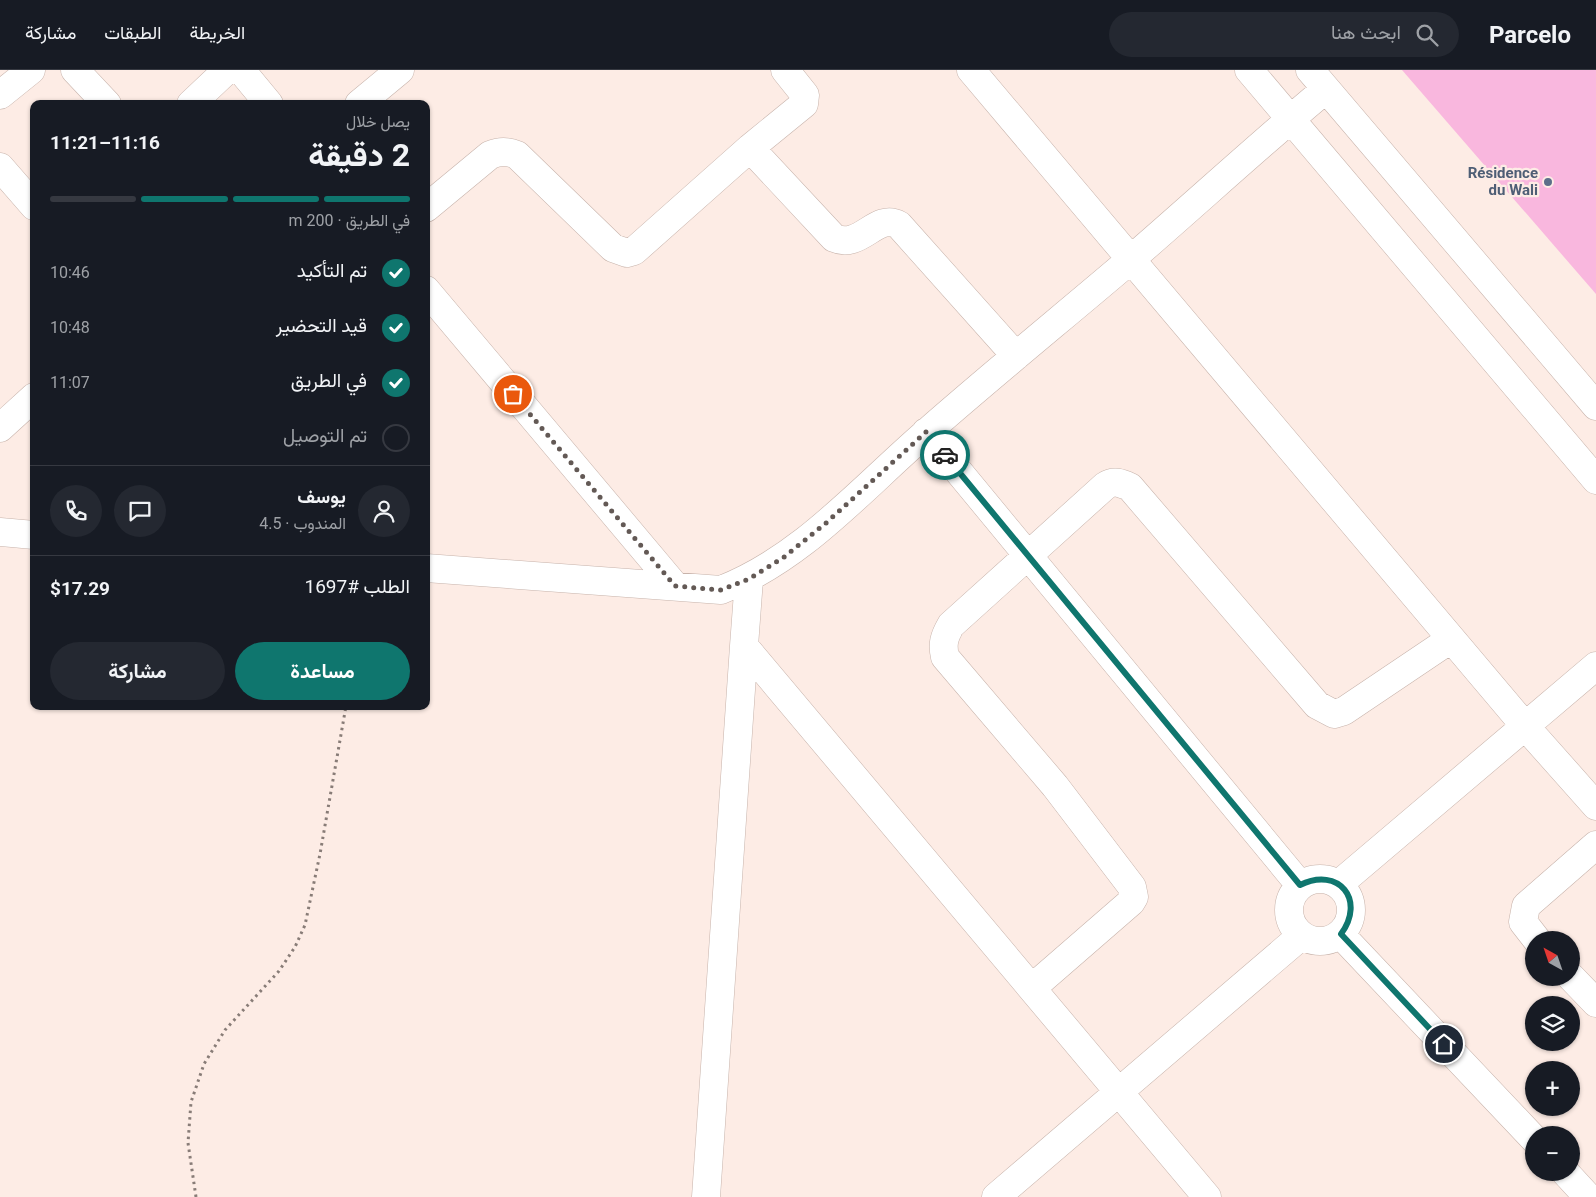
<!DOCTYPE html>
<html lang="ar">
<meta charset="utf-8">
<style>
:root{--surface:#171b24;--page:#242831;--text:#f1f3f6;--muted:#9ea1a6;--line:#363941;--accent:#0f766e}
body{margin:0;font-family:Roboto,Vazirmatn,sans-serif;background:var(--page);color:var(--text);direction:rtl;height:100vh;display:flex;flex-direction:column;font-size:19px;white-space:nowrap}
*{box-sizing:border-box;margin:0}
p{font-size:16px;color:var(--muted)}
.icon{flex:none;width:28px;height:28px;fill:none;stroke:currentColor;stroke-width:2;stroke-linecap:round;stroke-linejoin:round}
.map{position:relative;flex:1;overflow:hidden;direction:ltr}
.drawer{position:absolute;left:30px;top:30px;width:400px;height:610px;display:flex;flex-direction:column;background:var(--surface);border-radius:10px;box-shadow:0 1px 4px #0004;direction:rtl}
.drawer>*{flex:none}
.needle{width:32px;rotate:320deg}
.tools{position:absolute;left:1525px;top:861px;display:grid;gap:10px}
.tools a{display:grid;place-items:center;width:55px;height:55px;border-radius:50%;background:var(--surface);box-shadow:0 1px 4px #0004;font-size:25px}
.pin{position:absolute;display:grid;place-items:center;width:42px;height:42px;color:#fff;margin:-21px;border:2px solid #fff;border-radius:50%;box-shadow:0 1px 5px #0007}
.courier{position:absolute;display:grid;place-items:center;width:50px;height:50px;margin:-25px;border:4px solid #0f766e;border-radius:50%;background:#fff;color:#222;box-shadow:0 1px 6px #0007}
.headline em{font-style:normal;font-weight:700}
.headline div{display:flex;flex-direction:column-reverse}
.headline{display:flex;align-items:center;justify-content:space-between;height:85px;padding:0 20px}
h1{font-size:32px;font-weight:700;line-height:38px}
.bar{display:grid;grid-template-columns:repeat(4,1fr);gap:8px 5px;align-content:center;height:60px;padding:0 20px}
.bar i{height:6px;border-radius:4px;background:var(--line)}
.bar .on{background:var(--accent)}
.bar p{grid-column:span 4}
.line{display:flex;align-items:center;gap:12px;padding:0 20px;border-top:1px solid var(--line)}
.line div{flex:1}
.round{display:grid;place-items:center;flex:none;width:52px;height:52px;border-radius:26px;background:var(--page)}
ol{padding:0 20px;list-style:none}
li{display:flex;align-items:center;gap:15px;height:55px}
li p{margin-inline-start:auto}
li .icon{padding:5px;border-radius:50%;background:var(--accent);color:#fff;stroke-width:4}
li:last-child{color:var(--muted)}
li i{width:28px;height:28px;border:2px solid var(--line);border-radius:50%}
.primary-button{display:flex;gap:10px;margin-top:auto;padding:10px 20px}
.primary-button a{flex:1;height:58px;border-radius:30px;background:var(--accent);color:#fff;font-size:20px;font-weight:700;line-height:58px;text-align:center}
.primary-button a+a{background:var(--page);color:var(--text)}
header{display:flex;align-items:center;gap:30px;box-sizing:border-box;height:70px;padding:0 25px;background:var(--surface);border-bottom:1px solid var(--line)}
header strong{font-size:24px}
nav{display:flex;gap:28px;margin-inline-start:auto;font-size:18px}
.search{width:350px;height:45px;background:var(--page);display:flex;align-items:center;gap:12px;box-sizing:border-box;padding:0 18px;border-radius:28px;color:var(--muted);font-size:19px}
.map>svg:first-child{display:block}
.building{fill:#f9b7de}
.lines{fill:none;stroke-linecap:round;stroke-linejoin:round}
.minor-casing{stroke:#c7b3ab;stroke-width:29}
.path{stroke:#887c77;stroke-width:3;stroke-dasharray:2.5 4;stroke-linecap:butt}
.minor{stroke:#fff;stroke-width:28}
.done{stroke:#635955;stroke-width:5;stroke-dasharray:0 9}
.route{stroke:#0f766e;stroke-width:6}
.service-dot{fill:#5c6f8a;stroke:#fdece5;stroke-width:2}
.labels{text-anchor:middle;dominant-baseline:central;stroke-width:4.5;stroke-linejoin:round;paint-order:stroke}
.service-label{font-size:15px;font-weight:bold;fill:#4e5e75;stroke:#fdece5;text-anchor:end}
</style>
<header>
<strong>Parcelo</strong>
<div class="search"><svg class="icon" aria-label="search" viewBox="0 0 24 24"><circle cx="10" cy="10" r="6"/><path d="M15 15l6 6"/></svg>ابحث هنا</div>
<nav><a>الخريطة</a><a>الطبقات</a><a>مشاركة</a></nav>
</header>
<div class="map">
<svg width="1596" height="1127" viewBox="0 0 1596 1127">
<rect width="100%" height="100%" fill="#fdece5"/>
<!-- building -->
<path class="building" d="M1402,0h194v224z"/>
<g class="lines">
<!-- minor casing -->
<g class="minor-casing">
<path id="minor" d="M75,0l32,34
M241,0l28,34
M971,0l554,656 71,80
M1249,0l347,410
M1310,0l286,336
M0,25l31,-25
M191,34l36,-34
M359,34l41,-34
M750,78l54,-44 1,-9 -20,-25
M0,97l34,39
M426,138l64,-53c10,-4 17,-4 27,0l96,93 14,5 7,-2 116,-103 84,90c27,12 42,-26 65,-13l117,131
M426,220l249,296
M0,358l34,-31
M926,362l374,453
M0,462l34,3
M426,498l295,22c82,-32 141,-102 206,-158 66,-58 135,-114 202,-171 66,-57 130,-116 197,-172
M749,509l-5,67 463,551
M1289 840a31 31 0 1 1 62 0a31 31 0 1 1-62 0Z
M1339,814l257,-218
M1341,865l193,204
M1537,870l-14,-18 3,-16 70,-61
M1571,907l25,26
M1032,918l99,-86 3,-5 -2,-10 -77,-101 -110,-129c-3,-13 -1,-20 6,-32l154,-139c9,-6 16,-3 25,1l187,218 17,9 10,-3 107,-72
M1565,1102l23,25
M706,1127l38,-551
M996,1127l305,-261"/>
</g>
<!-- path -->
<path class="path" d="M196,1127l-8,-54 3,-41 13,-38 21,-34 54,-59 16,-24 10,-22 15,-71 26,-148"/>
<!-- minor -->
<use href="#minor" class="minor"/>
</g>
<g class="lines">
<!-- done -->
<path class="done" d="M513,324l162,192 46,4 28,-11 35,-22 42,-34 100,-91 19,23"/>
<!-- route -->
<path class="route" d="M945,385l355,430c39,-19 66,15 41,49l103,110"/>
</g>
<!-- markers -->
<circle class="service-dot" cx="1548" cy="112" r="5"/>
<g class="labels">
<!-- service labels -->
<g class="service-label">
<text x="1538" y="103">Résidence<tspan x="1538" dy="17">du Wali</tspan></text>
</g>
</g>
</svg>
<div class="tools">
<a><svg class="needle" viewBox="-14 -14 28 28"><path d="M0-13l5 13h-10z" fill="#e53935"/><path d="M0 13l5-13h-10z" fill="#9ea1a6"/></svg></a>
<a><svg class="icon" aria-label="layers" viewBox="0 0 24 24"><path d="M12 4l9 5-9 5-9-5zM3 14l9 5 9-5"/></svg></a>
<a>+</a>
<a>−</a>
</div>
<div class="pin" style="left:513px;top:324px;background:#ea580c"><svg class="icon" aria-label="bag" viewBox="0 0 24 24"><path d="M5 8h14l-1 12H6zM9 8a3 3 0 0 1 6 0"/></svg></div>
<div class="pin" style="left:1444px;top:974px;background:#1f2937"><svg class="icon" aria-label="home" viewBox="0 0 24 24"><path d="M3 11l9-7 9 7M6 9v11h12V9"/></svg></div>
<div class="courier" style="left:945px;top:385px"><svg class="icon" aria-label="car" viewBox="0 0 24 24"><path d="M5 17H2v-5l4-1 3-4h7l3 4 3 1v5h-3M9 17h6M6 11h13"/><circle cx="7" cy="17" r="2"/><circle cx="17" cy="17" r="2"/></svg></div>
<section class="drawer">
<div class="headline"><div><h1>2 دقيقة</h1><p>يصل خلال</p></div><em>11:16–11:21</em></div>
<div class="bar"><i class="on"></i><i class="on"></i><i class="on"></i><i></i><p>في الطريق · 200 m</p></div>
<ol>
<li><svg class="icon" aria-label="check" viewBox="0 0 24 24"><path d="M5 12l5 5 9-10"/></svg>تم التأكيد<p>10:46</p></li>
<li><svg class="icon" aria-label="check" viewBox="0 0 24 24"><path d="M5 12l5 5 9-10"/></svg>قيد التحضير<p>10:48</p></li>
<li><svg class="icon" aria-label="check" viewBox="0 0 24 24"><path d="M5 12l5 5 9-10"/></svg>في الطريق<p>11:07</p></li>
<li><i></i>تم التوصيل</li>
</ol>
<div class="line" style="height:90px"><a class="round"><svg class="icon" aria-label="person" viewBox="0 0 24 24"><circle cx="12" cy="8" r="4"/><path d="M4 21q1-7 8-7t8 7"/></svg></a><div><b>يوسف</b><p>المندوب · 4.5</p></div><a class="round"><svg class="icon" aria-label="chat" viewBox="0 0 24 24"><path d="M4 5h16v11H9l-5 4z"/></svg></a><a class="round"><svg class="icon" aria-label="phone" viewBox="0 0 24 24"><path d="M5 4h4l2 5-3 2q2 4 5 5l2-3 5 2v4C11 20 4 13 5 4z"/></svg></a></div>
<div class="line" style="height:65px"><div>الطلب #1697</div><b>$17.29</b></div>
<div class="primary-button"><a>مساعدة</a><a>مشاركة</a></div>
</section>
</div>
